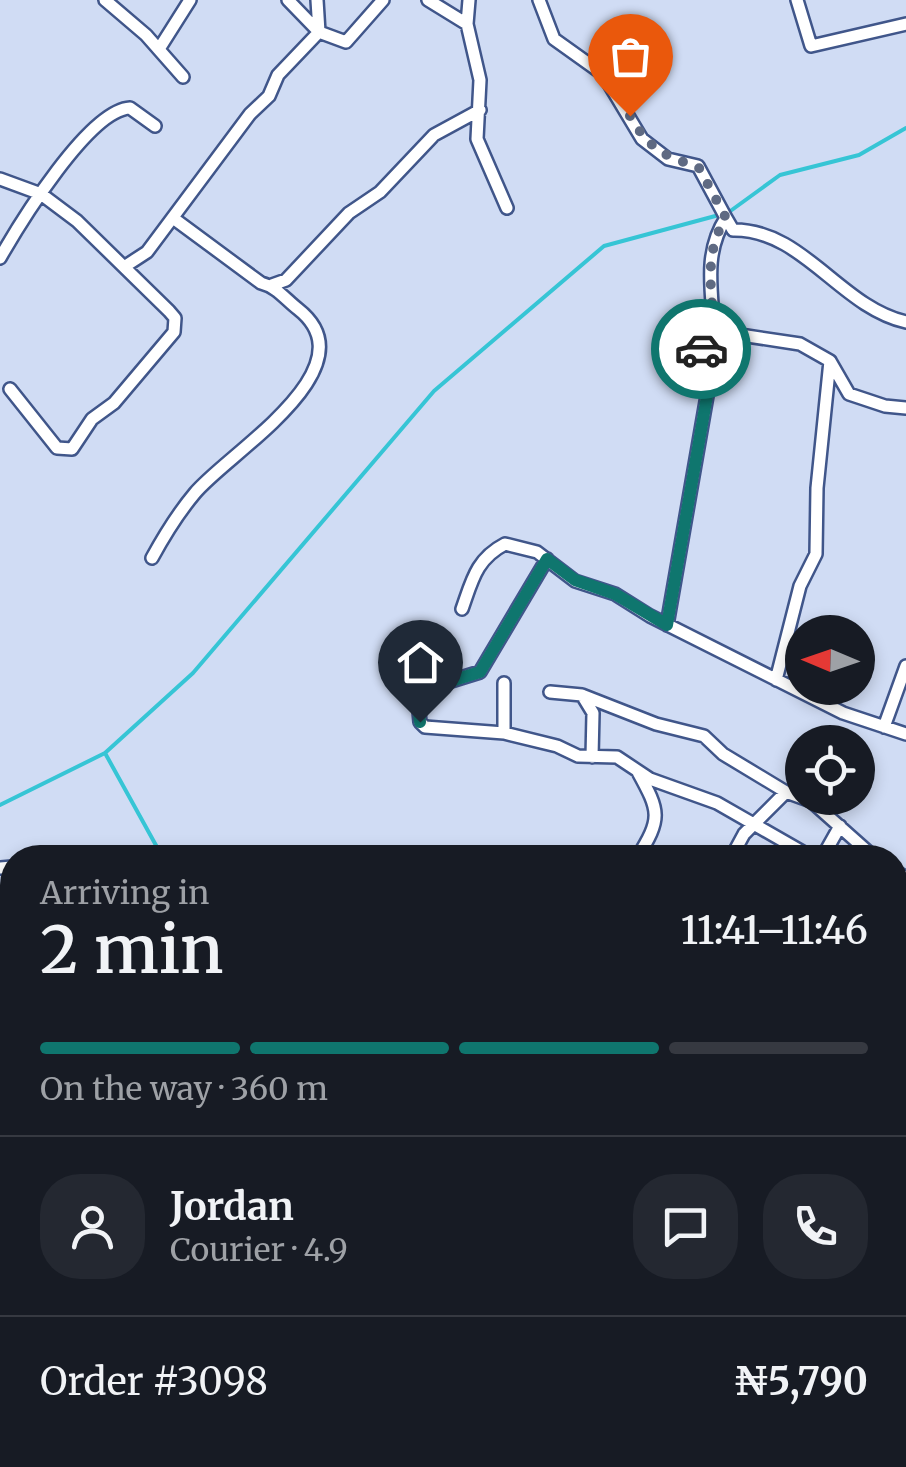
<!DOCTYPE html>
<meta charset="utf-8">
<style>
:root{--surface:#171b24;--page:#242831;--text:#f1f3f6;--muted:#9ea1a6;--line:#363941;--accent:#0f766e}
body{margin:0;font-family:Merriweather,serif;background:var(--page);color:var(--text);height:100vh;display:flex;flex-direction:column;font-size:38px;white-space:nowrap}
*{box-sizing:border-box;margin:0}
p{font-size:32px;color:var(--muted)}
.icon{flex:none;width:55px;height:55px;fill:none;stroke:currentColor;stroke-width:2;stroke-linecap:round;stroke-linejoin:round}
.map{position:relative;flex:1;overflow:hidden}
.panel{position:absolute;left:0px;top:845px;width:908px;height:622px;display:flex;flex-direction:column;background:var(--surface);border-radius:40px 40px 0 0;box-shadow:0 5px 15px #0003}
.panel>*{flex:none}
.needle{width:65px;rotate:272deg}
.buttons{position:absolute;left:785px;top:615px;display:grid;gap:20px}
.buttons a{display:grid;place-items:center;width:90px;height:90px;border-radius:50%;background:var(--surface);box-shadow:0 5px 15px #0003;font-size:50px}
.pin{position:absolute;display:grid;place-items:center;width:85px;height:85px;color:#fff;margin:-102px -42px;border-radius:50% 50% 50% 0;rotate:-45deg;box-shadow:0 0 10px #0007}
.pin .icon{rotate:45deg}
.courier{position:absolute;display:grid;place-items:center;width:100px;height:100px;margin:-50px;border:8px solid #0f766e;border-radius:50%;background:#fff;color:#222;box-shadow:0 2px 12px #0007}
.head em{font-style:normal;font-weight:600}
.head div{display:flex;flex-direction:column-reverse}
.head{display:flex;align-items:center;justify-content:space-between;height:170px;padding:0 40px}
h1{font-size:65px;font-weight:600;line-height:75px}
.bar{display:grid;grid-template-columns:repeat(4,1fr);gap:15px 10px;align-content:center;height:120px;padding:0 40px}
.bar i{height:12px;border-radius:8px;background:var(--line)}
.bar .selected{background:var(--accent)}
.bar p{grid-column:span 4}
.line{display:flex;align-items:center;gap:25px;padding:0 40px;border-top:2px solid var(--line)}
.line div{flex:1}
.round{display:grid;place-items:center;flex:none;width:105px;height:105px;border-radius:40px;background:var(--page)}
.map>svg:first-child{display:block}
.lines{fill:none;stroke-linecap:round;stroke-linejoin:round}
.stream{stroke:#36c5d5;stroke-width:4}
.minor-casing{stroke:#40568a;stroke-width:16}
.minor{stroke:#fff;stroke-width:11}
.done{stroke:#5f6a82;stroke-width:10;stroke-dasharray:0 18}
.route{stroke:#0f766e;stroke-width:12}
</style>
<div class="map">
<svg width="906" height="1467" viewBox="0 0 906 1467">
<rect width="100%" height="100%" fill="#d0dcf4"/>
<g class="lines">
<!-- stream -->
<path class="stream" d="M729,212l51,-37 79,-20 47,-27
M105,753l58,105
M0,805l105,-52 88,-80 241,-282 170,-145 115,-31
M386,1455l7,12"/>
<!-- minor casing -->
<g class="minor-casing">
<path id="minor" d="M105,0l41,35 37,42
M288,0l31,32 27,10 37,-42
M428,0l39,24
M469,0l-2,24 13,56 -3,59 30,69
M539,0l15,39 49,35 39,65 26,20 30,7 28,52
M797,0l14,46 95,-22
M159,49l31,-49
M0,179l41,15 36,27 92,90 6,7 -1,14 -60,71 -22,16 -20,30 -15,-1 -47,-59
M0,258c20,-35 89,-148 130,-150l25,18
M124,267l23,-15 103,-138 19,-18 9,-21 41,-43 -2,-32
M272,285l14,-5 63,-67 31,-21 54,-57 46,-25
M714,331l86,13 30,17 -13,127 -1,66 -16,32 -24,94
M830,361l19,33 36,12 21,2
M152,558c12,-22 27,-46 43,-65 33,-40 178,-125 103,-184 -13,-10 -21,-22 -37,-26l-88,-65
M547,559l-67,113 -58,18 -4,11 2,21 5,5 79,6 53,13 21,10 39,1 33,22 67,24 96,55
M462,609c10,-28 14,-50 43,-65l32,8 38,29 40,13 35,22 193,97 63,21
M667,625l40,-229 -14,-36 21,-29c-2,-40 -11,-78 12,-113l7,12c70,-1 107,77 173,92
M504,683v50
M550,692l32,3 11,18 -1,44
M582,695l74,29 48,12 19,18 63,38 25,9 64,57
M884,727l22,-61
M637,858c25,-40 23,-46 1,-86
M731,858l13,-24 42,-42
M822,858l18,-32
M0,868l12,-1
M895,871l11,7
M895,952l11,-14
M0,1054l12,2
M0,1161l12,3
M0,1370l12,-49
M895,1372h11
M118,1455v12
M230,1455l1,12
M852,1455l19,12
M487,1467v-12
M805,1467l4,-12"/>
</g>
<!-- minor -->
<use href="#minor" class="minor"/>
</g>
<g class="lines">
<!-- done -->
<path class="done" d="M630,116c17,30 34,42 68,50l28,52c-23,35 -14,73 -12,113l-13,18"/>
<!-- route -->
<path class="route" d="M420,722l-2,-21 4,-11 58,-18 67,-113 28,21 40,14 52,31 40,-229 -14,-36 8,-11"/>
</g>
</svg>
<div class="buttons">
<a><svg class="needle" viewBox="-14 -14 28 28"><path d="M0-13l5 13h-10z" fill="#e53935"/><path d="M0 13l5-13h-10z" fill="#9ea1a6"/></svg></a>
<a><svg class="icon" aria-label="locate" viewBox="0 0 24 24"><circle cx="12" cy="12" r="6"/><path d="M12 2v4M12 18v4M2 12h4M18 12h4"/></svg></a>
</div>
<div class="pin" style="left:630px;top:116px;background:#ea580c"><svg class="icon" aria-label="bag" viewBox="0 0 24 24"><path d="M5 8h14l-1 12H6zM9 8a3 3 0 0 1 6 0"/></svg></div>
<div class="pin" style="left:420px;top:722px;background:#1f2937"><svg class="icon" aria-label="home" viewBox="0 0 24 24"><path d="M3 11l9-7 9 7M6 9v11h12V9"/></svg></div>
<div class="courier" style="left:701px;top:349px"><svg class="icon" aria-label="car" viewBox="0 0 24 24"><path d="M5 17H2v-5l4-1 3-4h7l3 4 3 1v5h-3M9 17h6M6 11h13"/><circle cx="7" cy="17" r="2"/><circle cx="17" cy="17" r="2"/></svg></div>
<section class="panel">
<div class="head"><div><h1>2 min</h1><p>Arriving in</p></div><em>11:41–11:46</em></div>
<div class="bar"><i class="selected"></i><i class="selected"></i><i class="selected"></i><i></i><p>On the way · 360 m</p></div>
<div class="line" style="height:180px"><a class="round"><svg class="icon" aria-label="person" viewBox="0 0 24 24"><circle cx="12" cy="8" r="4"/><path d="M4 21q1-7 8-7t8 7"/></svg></a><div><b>Jordan</b><p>Courier · 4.9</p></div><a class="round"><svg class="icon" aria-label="chat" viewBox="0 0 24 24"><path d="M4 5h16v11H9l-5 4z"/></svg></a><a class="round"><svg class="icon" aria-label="phone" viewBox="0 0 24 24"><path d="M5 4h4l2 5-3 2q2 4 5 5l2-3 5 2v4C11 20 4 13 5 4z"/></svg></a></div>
<div class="line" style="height:130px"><div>Order #3098</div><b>₦5,790</b></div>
</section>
</div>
